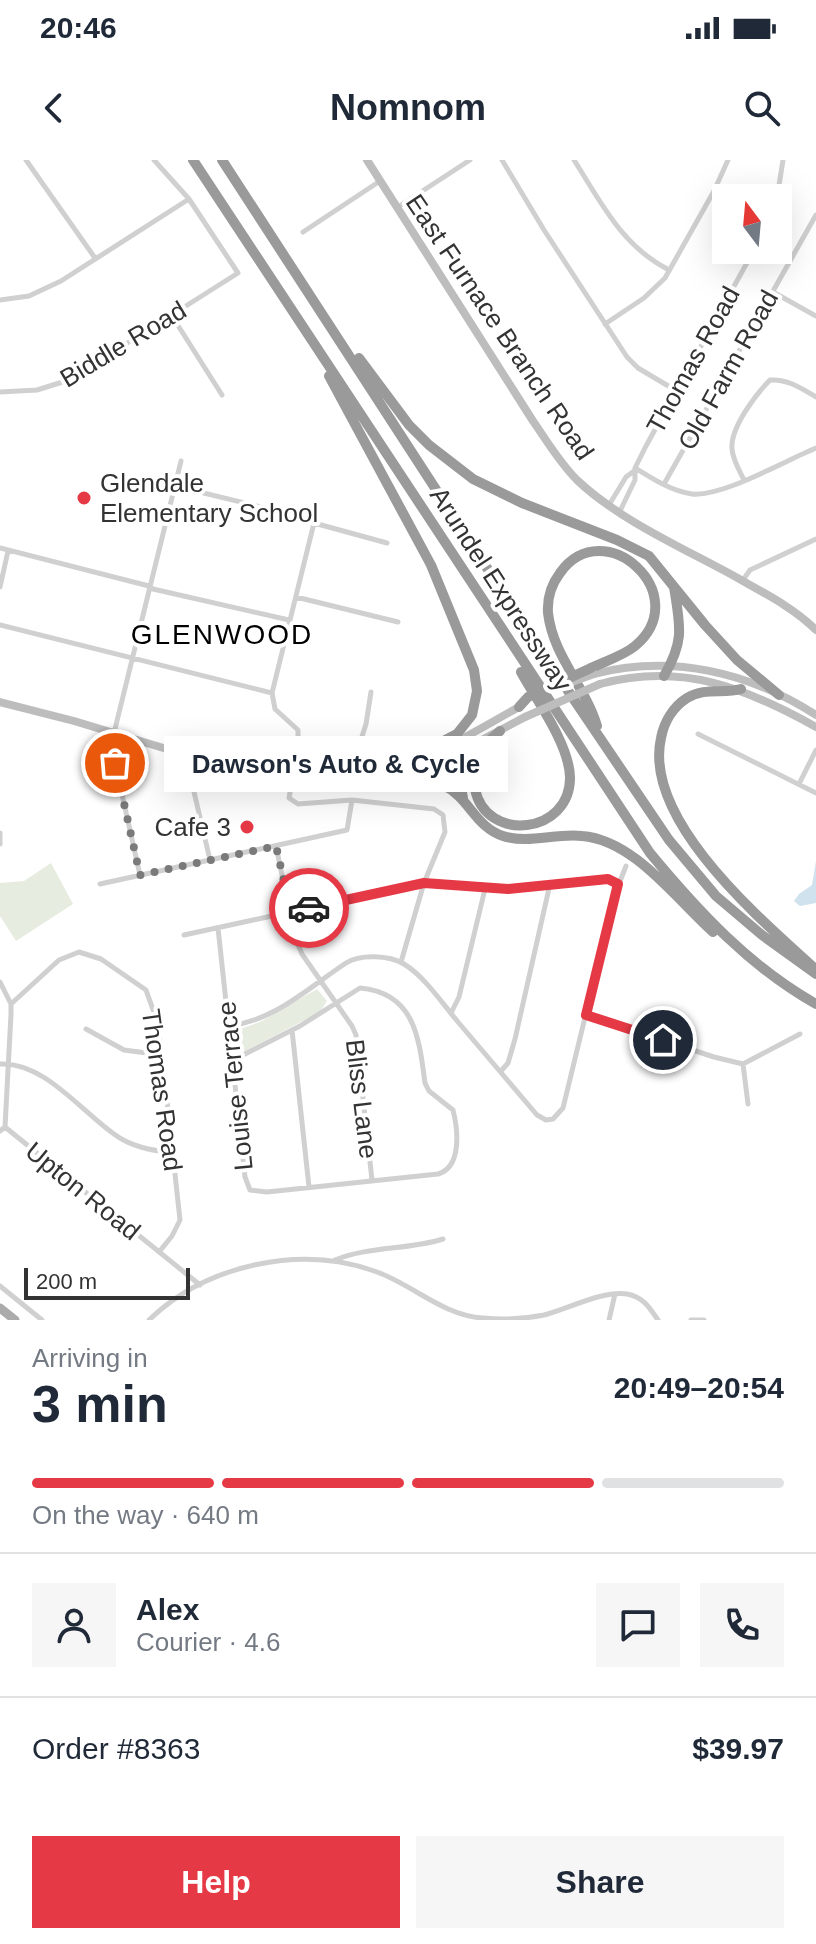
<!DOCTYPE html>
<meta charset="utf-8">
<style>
:root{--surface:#fff;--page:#f6f6f7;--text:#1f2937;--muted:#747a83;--line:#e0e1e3;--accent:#e63946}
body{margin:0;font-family:Helvetica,sans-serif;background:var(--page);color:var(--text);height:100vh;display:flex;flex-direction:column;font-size:30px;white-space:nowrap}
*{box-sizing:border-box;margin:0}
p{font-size:26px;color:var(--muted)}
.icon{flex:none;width:44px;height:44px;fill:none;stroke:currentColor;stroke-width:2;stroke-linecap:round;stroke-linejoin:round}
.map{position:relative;height:1160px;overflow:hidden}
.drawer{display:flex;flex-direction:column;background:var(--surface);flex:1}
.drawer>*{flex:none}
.needle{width:52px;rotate:344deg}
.controls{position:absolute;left:712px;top:24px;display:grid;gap:16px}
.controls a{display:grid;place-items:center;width:80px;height:80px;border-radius:0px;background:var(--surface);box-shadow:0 8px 32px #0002;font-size:40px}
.scale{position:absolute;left:24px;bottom:20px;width:166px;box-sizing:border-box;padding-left:8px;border:4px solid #333;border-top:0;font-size:22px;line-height:28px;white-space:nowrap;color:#333;-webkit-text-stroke:6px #fff;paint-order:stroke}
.pin{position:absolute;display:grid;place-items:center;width:68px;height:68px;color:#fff;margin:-34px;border:4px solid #fff;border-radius:50%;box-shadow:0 2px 8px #0007}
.courier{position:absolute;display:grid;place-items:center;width:80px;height:80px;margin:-40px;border:6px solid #e63946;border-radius:50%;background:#fff;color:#222;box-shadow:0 2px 10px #0007}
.bubble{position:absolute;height:56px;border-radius:0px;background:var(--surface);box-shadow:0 8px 32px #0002;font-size:26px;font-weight:800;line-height:56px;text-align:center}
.headline em{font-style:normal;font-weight:800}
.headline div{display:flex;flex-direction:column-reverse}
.headline{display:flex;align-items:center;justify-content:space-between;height:136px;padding:0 32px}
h1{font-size:52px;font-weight:800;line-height:60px}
.bar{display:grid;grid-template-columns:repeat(4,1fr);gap:12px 8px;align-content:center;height:96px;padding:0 32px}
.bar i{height:10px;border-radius:6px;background:var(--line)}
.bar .on{background:var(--accent)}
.bar p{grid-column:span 4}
.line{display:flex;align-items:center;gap:20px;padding:0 32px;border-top:2px solid var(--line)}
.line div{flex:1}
.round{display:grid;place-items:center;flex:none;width:84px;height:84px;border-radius:0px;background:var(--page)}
.primary-button{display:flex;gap:16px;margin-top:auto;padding:16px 32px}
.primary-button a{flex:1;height:92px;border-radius:0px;background:var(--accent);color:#fff;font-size:32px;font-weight:800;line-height:92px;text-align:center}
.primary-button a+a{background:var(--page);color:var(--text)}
.status{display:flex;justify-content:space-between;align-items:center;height:56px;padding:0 40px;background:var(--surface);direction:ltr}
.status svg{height:22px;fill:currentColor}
header{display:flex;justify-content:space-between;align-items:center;height:104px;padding:0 32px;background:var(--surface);font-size:36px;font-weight:800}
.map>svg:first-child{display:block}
.green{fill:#e6ecdf}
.water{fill:#cfe2ee}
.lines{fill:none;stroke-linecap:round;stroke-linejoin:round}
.minor{stroke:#d0d0d0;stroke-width:5}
.secondary{stroke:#bdbdbd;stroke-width:8}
.primary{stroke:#ababab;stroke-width:9}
.motorway{stroke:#9a9a9a;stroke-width:10}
.secondary-bridge{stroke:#bdbdbd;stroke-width:8}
.motorway-bridge{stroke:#9a9a9a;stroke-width:10}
.done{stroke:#7a7a7a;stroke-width:8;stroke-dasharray:0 14.4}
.route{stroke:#e63946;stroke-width:10}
.poi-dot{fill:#e63946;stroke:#fff;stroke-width:3}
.labels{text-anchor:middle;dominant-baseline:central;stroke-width:8;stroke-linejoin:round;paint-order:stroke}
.street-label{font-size:26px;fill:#333;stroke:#fff}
.poi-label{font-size:26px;fill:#333;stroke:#fff;text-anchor:start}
.neighbourhood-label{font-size:28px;letter-spacing:2px;fill:#000;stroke:#fff}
</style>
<div class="status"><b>20:46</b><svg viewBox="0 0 49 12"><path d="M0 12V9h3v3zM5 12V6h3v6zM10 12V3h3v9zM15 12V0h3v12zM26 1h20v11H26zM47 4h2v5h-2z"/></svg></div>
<header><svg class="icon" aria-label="back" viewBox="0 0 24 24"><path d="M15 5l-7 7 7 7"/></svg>Nomnom<svg class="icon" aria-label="search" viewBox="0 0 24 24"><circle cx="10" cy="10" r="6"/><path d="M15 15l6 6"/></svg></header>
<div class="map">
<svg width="816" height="1160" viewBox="0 0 816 1160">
<rect width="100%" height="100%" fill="#fff"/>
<!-- green -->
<path class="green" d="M51,703l22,41 -57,37 -16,-25v-33l24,-2z
M317,829l10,12 -7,11 -75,39 -10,-3 -1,-17 26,-9z"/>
<!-- water -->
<path class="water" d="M816,701v42l-16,3 -6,-5 5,-7 13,-9z"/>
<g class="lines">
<!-- minor -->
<path class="minor" d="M26,0l69,98
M502,0l42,70 83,127 11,11 37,22
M574,0c28,44 48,86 95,110
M777,38l6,-38
M398,47l72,-47
M303,72l77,-51
M773,132l43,24
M0,140l29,-4 32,-15 128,-82
M172,156l50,79
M605,164l39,-26 21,-20 49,-87 14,-31
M0,232l37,-2 32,-10 169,-107 -49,-74 -35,-39
M635,308c16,10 38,24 57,26 31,3 94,-34 124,-46
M744,320c-5,-10 -11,-20 -12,-31 -2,-21 24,-55 38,-69 18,-1 31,8 46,17
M664,324l152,-269
M175,326l127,31 12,6 73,20
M609,345l17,-28 8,-6
M620,351l15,-31v-12l11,-22 108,-196
M314,363l-42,170 3,16 23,21v18l-9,50 9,6 54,-4 82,9 9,6 2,17 -21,51 -23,79
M0,388l149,38 4,3 136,31
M743,420l7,-10 66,-31
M0,427l8,-36
M296,437l102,25
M0,465l272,68
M114,573l67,-272
M698,574l118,59
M120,576l-5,27 25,112
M298,588l46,1 15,-3 7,-22 5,-32
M192,596l-2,19 20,85
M799,624l17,-34
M0,673v11
M276,686l19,92 7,16 50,72 4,9 16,145
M100,724l247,-54 5,-30
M218,768l27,249 5,13 17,2 171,-18c24,-7 20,-44 15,-64l-24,-19 -4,-8c-6,-45 -10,-90 -65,-95l-60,38 -57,29 -11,3
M184,775l240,-52 84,6 100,-10 10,5
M0,822l11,22v10l-6,113 -5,4
M11,844l48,-44 20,-8 22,7 45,31 11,31 5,34 18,165 -8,16 -13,16
M451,853l8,-16 26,-108
M586,855l128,42 29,7 57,-30
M229,866c47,-6 79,-38 117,-63 14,-9 43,-8 58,1 21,13 38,39 54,58 26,31 53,62 79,93l9,5 7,-1 10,-11 52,-214 11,-28
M86,869l38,21 38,5
M292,870l17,157
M0,904c43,-3 82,48 114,70 17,13 37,16 58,19
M743,904l5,40
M501,911l7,-8 7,-24 35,-155
M5,967l195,158
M335,1100c34,-14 73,-10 108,-21
M0,1126l42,34
M149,1160c58,-56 153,-76 228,-48 36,13 67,44 106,46 20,2 41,1 61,-3 24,-6 59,-25 83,-21 16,3 22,13 31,26
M609,1160l6,-26
M691,1160h13"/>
<!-- secondary -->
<path class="secondary" d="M367,0l166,261c14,20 26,41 44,59 42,40 106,68 157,96 28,16 59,31 82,54
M594,514c78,-20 155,-2 222,41
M600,524c82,-22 146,4 216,43
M0,542l74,19 106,32 113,20c15,-4 28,0 43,0 12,0 25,-1 37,-2 53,-7 100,-39 146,-64
M293,613c10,9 21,9 34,10 74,6 135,-33 198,-66"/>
<!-- primary -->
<path class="primary" d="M0,1148l15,12"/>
<!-- motorway -->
<path class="motorway" d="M193,0l457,693c48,58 100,114 166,151
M222,0l313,482 134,198 47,56 46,39 54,39
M359,198l50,67 20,20 44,34 49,24 95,37 32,16 56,69 32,35 42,35
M329,216l102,189 43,105 3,21 -5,24 -15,19 -33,17 -11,9
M591,508c14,-7 32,-12 44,-22 61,-51 -31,-135 -75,-73 -9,12 -13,25 -12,40 5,43 37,73 49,113
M664,516c21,-36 16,-50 10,-89
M741,529c-18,5 -36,-2 -54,9 -14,9 -23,24 -26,40 -18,81 97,179 151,228
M500,571c-7,7 -16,13 -21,22 -6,11 -7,23 -4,36 11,55 96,45 95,-12 -1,-33 -33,-76 -49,-105
M457,580l-1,18 7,40
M377,621c22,3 45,-5 66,4 26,12 32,42 60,51 25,8 53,-3 79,0 52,4 94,63 131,96"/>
<!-- secondary-bridge -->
<path class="secondary-bridge" d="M569,523l25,-9
M525,557l75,-33"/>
<!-- motorway-bridge -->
<path class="motorway-bridge" d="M519,547l9,-10 63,-29"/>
</g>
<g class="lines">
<!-- done -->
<path class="done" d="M115,603l25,112 136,-29 15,67 18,-5"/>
<!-- route -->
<path class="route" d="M309,748l115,-25 84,6 100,-10 10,5 -32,131 77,25"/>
</g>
<!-- markers -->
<g class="poi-dot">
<circle cx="84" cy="338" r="8"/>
<circle cx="247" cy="667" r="8"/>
</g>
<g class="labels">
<!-- street labels -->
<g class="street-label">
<text transform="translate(500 167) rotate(56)">East Furnace Branch Road</text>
<text transform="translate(123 184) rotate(-31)">Biddle Road</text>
<text transform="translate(693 200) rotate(-61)">Thomas Road</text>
<text transform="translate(728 210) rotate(-61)">Old Farm Road</text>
<text transform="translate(501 429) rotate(57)">Arundel Expressway</text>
<text transform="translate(235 926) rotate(-96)">Louise Terrace</text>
<text transform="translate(162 930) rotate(82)">Thomas Road</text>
<text transform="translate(362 939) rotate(83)">Bliss Lane</text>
<text transform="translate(83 1031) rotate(39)">Upton Road</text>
</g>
<!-- poi labels -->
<g class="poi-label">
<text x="100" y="323">Glendale<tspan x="100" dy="30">Elementary School</tspan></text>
<text x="231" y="667" text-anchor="end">Cafe 3</text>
</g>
<!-- neighbourhood labels -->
<g class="neighbourhood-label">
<text x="222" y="474">GLENWOOD</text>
</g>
</g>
</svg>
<div class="controls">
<a><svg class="needle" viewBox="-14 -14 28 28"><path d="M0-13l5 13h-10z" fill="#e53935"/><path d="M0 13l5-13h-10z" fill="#747a83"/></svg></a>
</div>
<div class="scale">200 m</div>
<div class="pin" style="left:115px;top:603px;background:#ea580c"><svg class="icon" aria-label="bag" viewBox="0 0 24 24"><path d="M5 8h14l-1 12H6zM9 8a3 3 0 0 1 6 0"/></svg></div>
<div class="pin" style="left:663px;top:880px;background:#1f2937"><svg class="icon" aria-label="home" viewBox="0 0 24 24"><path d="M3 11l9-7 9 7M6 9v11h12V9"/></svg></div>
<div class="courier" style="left:309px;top:748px"><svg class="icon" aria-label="car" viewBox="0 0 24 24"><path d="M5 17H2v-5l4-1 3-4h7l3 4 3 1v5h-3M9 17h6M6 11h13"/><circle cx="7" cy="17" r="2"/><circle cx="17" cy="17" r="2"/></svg></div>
<div class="bubble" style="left:164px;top:576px;width:344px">Dawson's Auto &amp; Cycle</div>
</div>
<section class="drawer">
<div class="headline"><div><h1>3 min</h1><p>Arriving in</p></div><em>20:49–20:54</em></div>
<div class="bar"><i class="on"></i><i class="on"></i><i class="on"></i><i></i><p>On the way · 640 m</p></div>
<div class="line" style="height:144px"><a class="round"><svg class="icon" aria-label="person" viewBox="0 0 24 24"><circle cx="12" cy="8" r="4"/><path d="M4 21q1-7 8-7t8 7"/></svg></a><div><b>Alex</b><p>Courier · 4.6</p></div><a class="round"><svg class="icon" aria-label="chat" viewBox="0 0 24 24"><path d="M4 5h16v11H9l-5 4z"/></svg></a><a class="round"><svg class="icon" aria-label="phone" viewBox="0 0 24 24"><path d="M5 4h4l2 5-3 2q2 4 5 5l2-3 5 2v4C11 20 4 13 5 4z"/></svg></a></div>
<div class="line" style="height:104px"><div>Order #8363</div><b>$39.97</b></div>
<div class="primary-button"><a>Help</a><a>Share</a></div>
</section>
